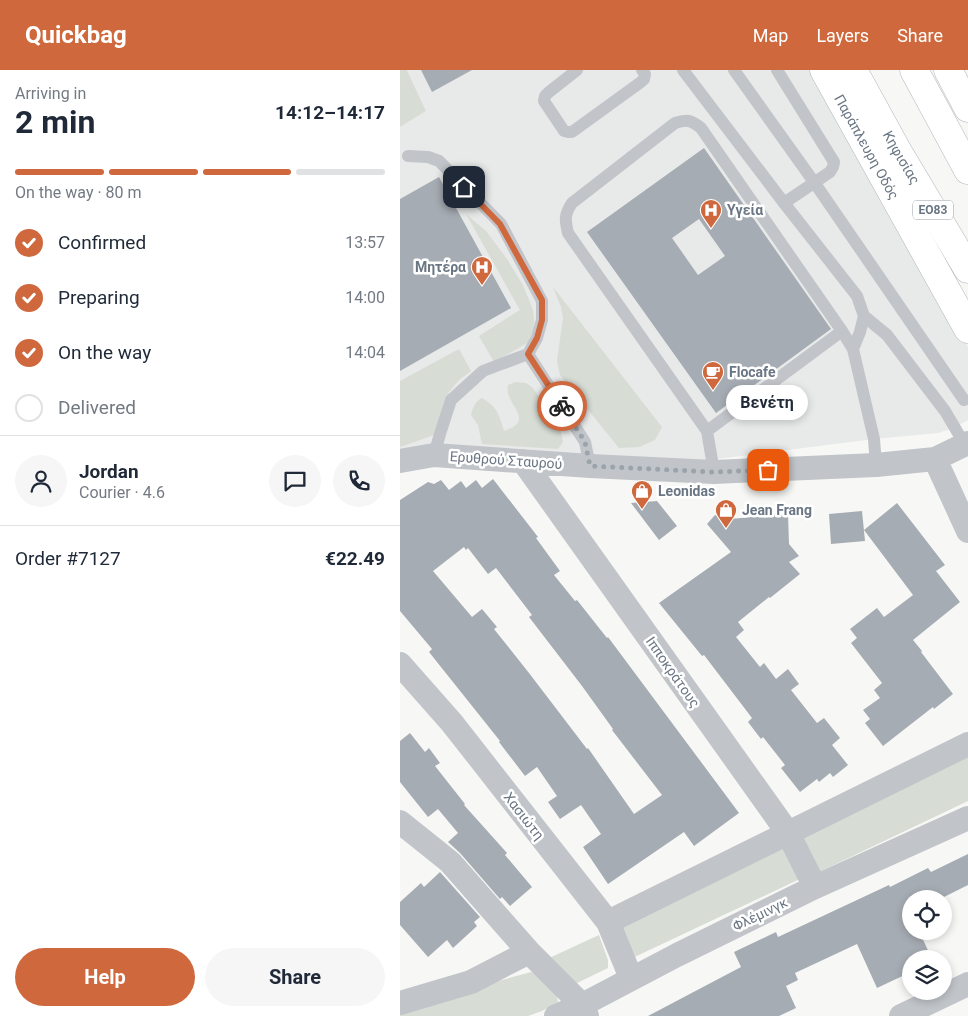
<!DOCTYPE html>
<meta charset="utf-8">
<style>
:root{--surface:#fff;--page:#f6f6f7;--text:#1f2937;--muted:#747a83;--line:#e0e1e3;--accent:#d0683d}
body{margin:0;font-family:Roboto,sans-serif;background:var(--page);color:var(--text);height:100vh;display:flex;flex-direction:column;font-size:19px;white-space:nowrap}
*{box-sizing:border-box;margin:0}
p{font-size:16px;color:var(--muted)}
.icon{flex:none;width:28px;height:28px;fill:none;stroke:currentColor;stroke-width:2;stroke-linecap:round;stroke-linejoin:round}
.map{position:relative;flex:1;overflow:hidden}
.side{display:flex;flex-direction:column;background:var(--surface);width:400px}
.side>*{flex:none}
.tools{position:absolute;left:502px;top:820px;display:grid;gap:10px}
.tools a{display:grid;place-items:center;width:50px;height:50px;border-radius:50%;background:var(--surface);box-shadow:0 2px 8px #0003;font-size:25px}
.pin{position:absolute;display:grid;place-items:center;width:42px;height:42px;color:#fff;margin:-21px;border-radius:10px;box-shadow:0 2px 8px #0006}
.courier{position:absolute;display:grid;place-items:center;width:50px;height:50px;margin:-25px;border:4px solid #d0683d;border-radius:50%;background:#fff;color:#222;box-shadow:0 1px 6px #0007}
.bubble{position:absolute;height:35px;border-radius:18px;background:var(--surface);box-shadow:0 2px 8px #0003;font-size:16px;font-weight:700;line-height:35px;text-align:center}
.overview em{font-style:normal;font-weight:700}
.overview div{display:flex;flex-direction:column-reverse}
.overview{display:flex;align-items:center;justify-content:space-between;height:85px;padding:0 15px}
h1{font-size:32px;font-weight:700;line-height:38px}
.bar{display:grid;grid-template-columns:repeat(4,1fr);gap:8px 5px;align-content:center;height:60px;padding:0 15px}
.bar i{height:6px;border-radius:4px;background:var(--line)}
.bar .on{background:var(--accent)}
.bar p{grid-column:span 4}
.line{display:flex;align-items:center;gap:12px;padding:0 15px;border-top:1px solid var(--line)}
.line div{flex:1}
.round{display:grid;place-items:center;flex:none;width:52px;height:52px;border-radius:26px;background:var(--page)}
ol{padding:0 15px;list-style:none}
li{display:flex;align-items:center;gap:15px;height:55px}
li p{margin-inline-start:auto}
li .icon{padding:5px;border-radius:50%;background:var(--accent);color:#fff;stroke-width:4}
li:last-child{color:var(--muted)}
li i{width:28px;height:28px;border:2px solid var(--line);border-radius:50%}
.button{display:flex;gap:10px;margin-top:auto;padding:10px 15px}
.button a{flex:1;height:58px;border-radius:30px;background:var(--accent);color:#fff;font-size:20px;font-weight:700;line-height:58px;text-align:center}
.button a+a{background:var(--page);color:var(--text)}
header{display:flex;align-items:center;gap:30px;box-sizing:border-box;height:70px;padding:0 25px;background:var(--accent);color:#fff}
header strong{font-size:24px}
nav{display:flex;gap:28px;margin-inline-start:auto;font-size:18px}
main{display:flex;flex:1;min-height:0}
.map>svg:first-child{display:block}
.built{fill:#e8e9e9}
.green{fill:#d7dcd5}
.building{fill:#a6acb3;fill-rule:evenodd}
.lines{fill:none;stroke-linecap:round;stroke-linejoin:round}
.secondary-casing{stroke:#b2b6bb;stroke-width:29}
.primary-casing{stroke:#b3b6ba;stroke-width:29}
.lane{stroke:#c1c4c8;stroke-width:12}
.street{stroke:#c1c4c8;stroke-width:24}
.secondary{stroke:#fff;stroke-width:28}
.primary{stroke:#fff;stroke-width:28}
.done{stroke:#9ba4ab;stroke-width:5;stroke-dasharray:0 9}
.route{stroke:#d0683d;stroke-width:6}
.labels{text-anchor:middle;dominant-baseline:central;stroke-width:5;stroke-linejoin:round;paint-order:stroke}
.shield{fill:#fff;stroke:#979fa8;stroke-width:1}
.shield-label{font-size:12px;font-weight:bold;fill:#6a7683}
.street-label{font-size:14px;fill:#6a7683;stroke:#fff}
.poi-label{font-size:14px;font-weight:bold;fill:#6a7683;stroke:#fff;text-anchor:start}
</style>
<header>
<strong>Quickbag</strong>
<nav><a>Map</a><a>Layers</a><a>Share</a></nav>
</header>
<main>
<section class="side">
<div class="overview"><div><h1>2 min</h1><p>Arriving in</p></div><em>14:12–14:17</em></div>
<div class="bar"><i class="on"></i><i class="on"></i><i class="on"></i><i></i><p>On the way · 80 m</p></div>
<ol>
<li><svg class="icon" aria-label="check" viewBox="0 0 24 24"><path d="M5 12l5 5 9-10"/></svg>Confirmed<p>13:57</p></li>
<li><svg class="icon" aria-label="check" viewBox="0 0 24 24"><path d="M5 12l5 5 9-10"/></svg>Preparing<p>14:00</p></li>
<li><svg class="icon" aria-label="check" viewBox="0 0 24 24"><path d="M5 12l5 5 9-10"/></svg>On the way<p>14:04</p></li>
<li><i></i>Delivered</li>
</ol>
<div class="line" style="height:90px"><a class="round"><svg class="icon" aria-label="person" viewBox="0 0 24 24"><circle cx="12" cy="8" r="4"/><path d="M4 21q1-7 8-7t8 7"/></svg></a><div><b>Jordan</b><p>Courier · 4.6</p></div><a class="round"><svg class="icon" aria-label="chat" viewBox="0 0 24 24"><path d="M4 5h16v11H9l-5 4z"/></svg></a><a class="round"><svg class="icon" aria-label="phone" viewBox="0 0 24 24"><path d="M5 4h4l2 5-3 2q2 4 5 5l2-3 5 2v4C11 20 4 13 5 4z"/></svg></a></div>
<div class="line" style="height:65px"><div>Order #7127</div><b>€22.49</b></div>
<div class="button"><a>Help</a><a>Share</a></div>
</section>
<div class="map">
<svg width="568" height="946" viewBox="0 0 568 946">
<rect width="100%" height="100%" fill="#f7f8f5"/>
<!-- built -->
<path class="built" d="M7,0h408l153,277v73l-14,8 -16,5 -64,6 -172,22 -302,-6v-328l26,-16z"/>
<!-- green -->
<path class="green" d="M0,0h7l19,41 -26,16z
M66,144l20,17 21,28 16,26 10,25 2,18 -6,14 -35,20 -15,-26 41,-26z
M153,217l109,140 -7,13 -16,7 -20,1 -59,-73 -3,-14 6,-43 -2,-11z
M59,279l12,22 -12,9 -10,12 -6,12 -1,13 -8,18 -34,12v-66z
M116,312l10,1 7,5 27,40 3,14 -5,7 -76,-5 -4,-19 -7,-10c2,-7 4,-14 11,-17 15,9 17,16 22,33 29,-10 8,-22 4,-38 -1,-2 0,-6 0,-8z
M568,684v47l-151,72 -17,-38z
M386,775l16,33 -178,84 -13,-31z
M199,865l9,25v8l-37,18 -24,-27z
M131,902l10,3 16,20 1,7 -16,9 -14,5h-128v-10l66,-16z"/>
<!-- building -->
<path class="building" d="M21,0h51l-40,22z
M304,78l127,181 -115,84 -129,-181zM299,149l26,37 -27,19 -26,-37z
M39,107l72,131 -111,63v-172z
M93,409l45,58 -2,1 24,33 -6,4 21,26 2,-1 30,38 1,-1 131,176 -45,33 -10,-14 -76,52 -25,-37 18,-13 -20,-29 -21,14 -12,-17 9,-6 -20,-29 -12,9 -26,-34 1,-1 -71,-89 3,-3 -32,-38v-111l28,-18 6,2 7,-4 8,10 12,-9 5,7 10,-8 6,8zM64,477l2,3 2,-2 20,26 8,-6 36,47 -3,2 53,69 31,43 -1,1 50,65 -28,19 -46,-66 -1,1 -58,-76 -35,-44 3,-2 -15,-18 -10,8 -39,-46z
M257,431l20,25 -18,14 -28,-37z
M497,433l48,62 -9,6 24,31 -47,38 9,11 -1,1 32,42 -19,15 -1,-2 -50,39 -18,-23 5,-4 -7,-9 17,-12 -6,-8 8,-7 -31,-40 6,-5 -7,-9 27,-21 7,9 29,-22 -49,-65z
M462,441l3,30 -34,3 -2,-30z
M388,444l1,30 10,12 -10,6 11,12 -30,24 -1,-1 -31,25 6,8 -8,7 24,30 4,-4 12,16 12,-10 11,15 -8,6 26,33 7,-5 16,20 -8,7 16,20 -15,12 -3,-4 -11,9 -2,-3 -17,13 -19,-24 4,-3 -22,-28 -2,2 -13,-17 4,-4 -48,-63 -2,1 -43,-53 72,-51 -24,-28 8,-9 15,4z
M10,663l15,19 4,-4 11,15 -5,3 30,38 -1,1 43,48 -2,2 27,32 -22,19 -8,-9 -2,2 -40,-46 -12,-11 10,-9 -20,-24 -10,8 -28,-35v-41z
M568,784v31l-28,14h-29v32h8l13,28h-21v13l-34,16 -20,-44 -62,29 3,7 -12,6 10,22 -17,8h-131l93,-49 -7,-15 42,-20 2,5 111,-52 1,2 38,-19 3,4z
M40,802l40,45 -6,5 3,4 -24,22 -6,-8 -19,17 -28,-32v-23l21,-19 3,4z"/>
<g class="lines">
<!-- secondary casing -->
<g class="secondary-casing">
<g id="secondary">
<path id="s1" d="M424,0l144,259"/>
<path d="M548,0l20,38"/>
</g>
</g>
<!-- primary casing -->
<g class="primary-casing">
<g id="primary">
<path id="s2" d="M453,0l45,82 70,117"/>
<path d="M514,0l54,100"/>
</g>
</g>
<!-- lane -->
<path class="lane" d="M177,0l-28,22 -4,4 -1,5 20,30 4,1h4l69,-50 3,-3 1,-5 -3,-4
M283,0l101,133 73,93 7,20 -4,16 -7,17
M334,0l80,112 150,218
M377,0l57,92 -1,5 -3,5 -46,31
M8,86l20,1 11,4 62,63 41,77v19l-5,18 -9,16
M464,246l23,19 58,76 20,34
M307,361l135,-100
M34,385l6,-21 11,-34 32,-29 13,-5 32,-12 57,88 5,24
M314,402l-7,-41 -139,-198c-3,-13 -4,-18 4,-30l103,-80c12,-4 16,-3 26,5l141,203 11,18 21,90 2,26"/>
<!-- street -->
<path class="street" d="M535,389l33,72
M0,391l34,-6 156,11 124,6 162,-7 59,-6 33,-16
M123,391l265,372 27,54
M0,594l52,59 156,199 23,56
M0,752l50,40 79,90 53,53 5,11
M208,852l360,-178
M0,933l71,-21 58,-30
M156,946l26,-11 95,-50 138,-68 153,-69
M501,946l67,-32"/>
<!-- secondary -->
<use href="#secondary" class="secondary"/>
<!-- primary -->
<use href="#primary" class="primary"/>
</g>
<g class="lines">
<!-- done -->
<path class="done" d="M162,336l23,36 5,24 124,6 54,-2"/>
<!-- route -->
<path class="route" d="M64,117l36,37 42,76v20l-5,18 -9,16 34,52"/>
</g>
<!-- icons -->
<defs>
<g id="hospital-pin" transform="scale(1.125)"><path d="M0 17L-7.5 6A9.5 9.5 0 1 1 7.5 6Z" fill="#d0683d" stroke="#fff"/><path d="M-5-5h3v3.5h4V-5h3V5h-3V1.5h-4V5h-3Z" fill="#fff"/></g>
<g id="cafe-pin" transform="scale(1.125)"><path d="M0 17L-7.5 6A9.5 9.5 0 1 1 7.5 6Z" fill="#d0683d" stroke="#fff"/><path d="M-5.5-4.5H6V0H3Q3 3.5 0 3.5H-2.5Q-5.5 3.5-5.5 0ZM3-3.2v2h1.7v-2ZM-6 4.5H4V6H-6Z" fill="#fff"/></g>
<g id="shop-pin" transform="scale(1.125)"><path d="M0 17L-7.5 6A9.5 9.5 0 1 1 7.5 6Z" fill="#d0683d" stroke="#fff"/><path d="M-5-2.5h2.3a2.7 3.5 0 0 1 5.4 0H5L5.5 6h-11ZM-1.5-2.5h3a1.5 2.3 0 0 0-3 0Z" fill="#fff"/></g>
</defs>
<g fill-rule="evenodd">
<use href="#hospital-pin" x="311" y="140"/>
<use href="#hospital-pin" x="82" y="197"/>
<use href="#cafe-pin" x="313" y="302"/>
<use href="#shop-pin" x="242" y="421"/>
<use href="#shop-pin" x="326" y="440"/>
</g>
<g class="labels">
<!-- shield labels -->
<rect class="shield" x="513" y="130.5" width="40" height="19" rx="4"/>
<g class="shield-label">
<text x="533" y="140">ΕΟ83</text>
</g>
<!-- street labels -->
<g class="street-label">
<text stroke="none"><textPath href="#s1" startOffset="88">Παράπλευρη Οδός</textPath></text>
<text stroke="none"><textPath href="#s2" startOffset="100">Κηφισίας</textPath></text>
<text transform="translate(106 390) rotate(4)">Ερυθρού Σταυρού</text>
<text transform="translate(273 602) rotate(55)">Ιπποκράτους</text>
<text transform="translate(124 746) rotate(52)">Χασιώτη</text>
<text transform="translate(360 844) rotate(-26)">Φλέμινγκ</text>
</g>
<!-- poi labels -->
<g class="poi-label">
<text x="327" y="140">Υγεία</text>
<text x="66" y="197" text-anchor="end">Μητέρα</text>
<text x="329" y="302">Flocafe</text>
<text x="258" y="421">Leonidas</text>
<text x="342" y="440">Jean Frang</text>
</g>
</g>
</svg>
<div class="tools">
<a><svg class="icon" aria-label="locate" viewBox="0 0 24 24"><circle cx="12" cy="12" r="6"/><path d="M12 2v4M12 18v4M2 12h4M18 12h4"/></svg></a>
<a><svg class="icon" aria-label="layers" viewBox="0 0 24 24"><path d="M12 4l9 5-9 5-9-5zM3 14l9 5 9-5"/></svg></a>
</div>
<div class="pin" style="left:368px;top:400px;background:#ea580c"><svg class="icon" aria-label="bag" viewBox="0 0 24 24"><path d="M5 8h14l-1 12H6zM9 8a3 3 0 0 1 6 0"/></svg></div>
<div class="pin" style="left:64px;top:117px;background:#1f2937"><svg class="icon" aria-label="home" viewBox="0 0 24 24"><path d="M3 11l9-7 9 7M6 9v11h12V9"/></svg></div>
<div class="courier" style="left:162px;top:336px"><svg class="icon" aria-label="bike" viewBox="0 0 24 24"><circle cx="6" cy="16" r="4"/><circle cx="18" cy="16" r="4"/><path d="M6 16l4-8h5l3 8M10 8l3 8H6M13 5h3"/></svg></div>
<div class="bubble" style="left:326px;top:315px;width:82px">Βενέτη</div>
</div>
</main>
